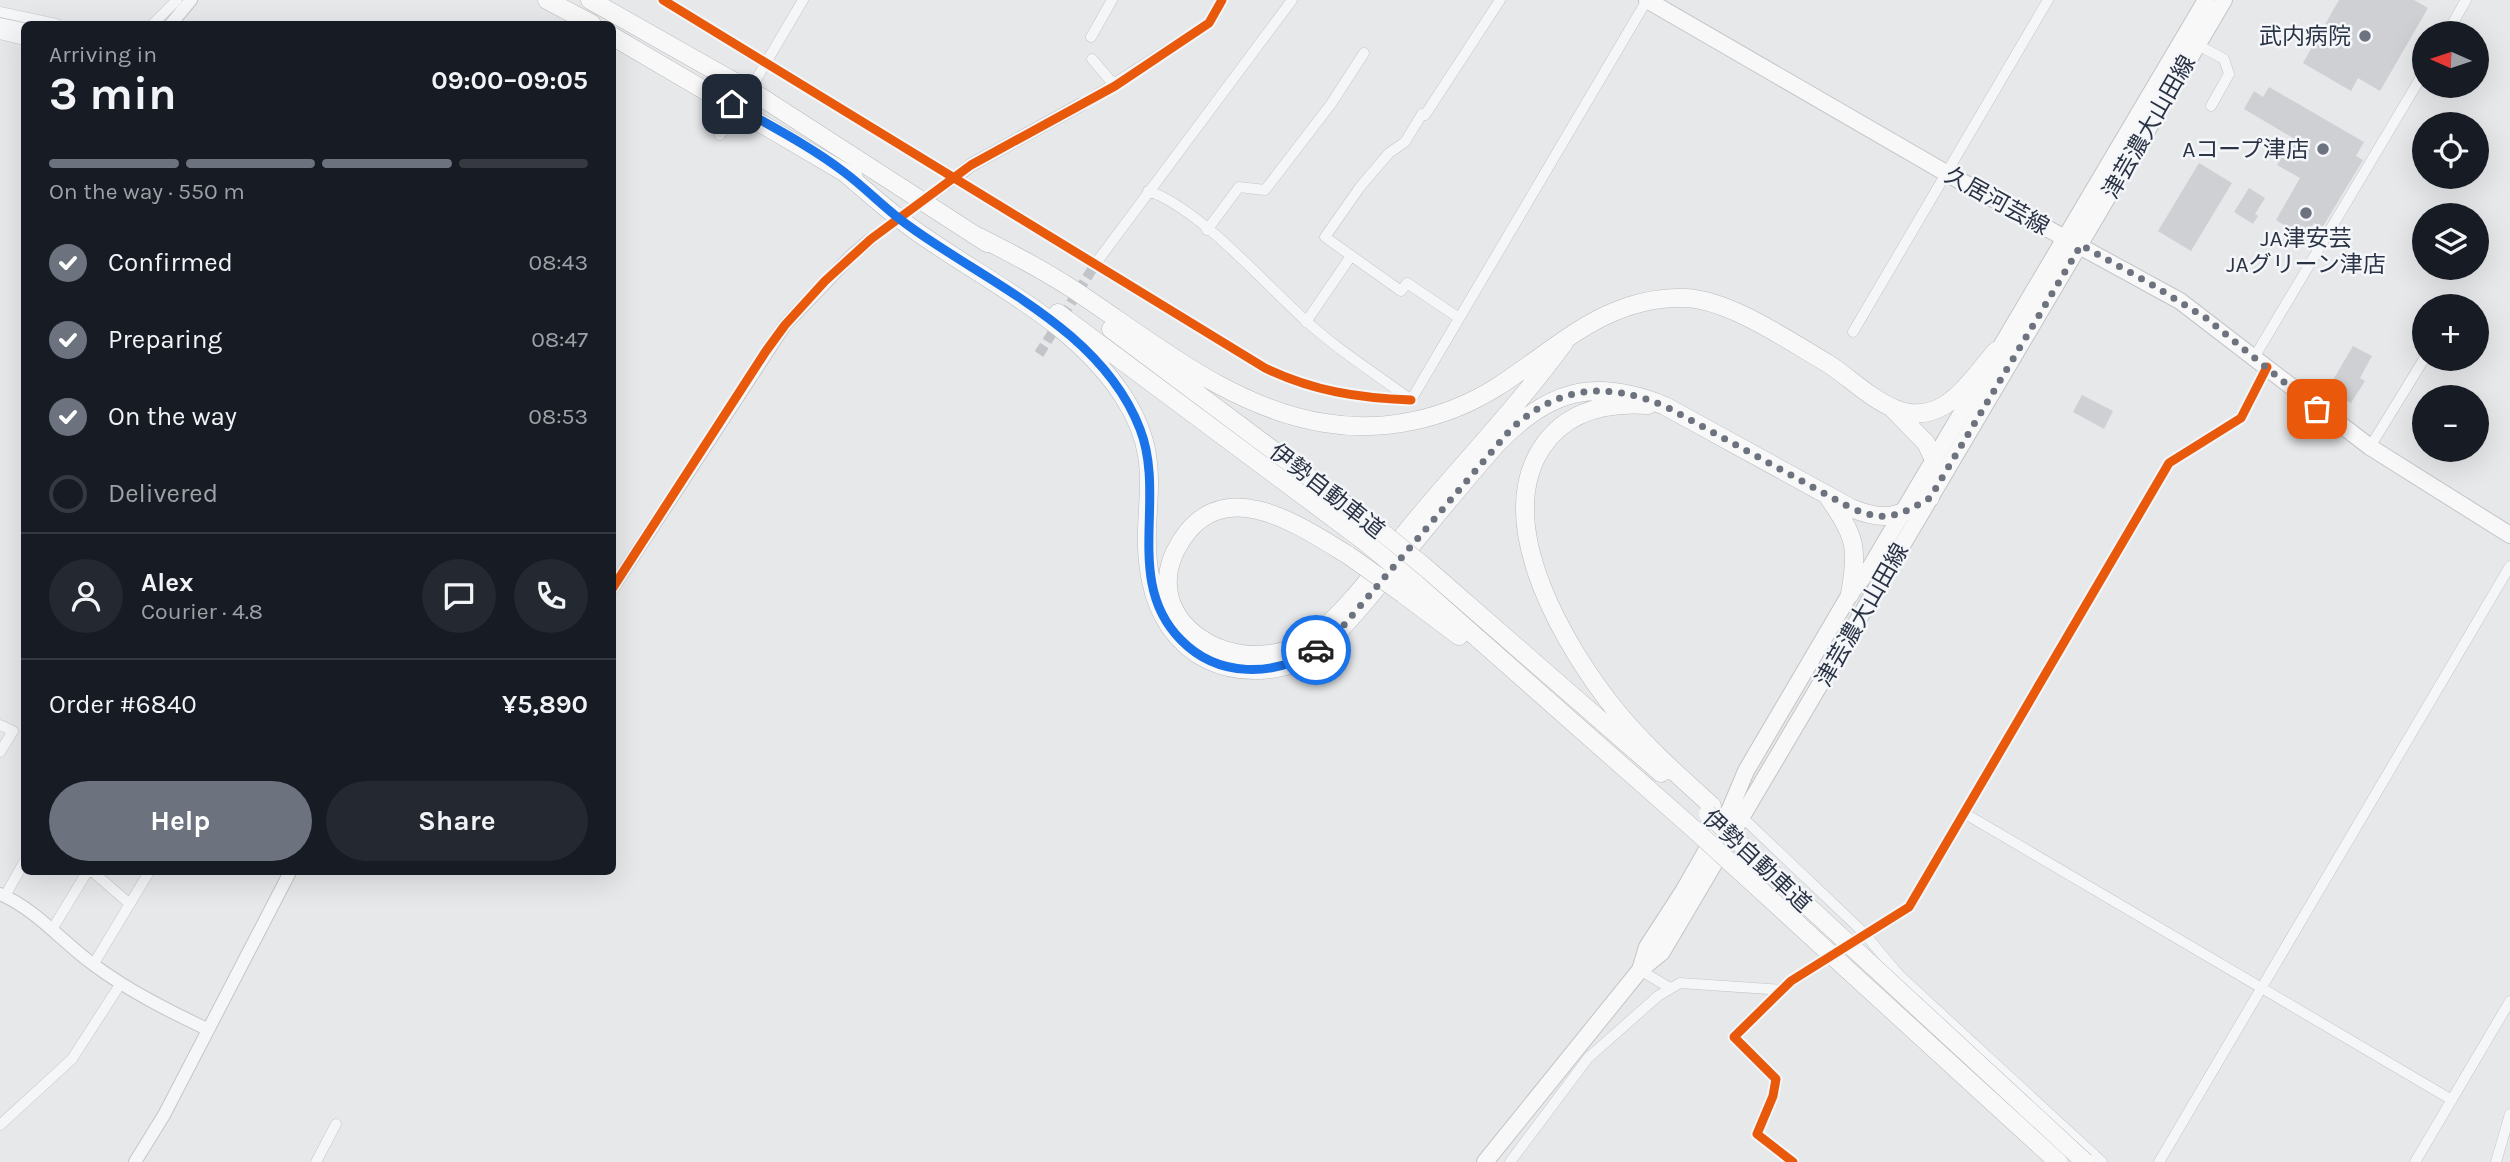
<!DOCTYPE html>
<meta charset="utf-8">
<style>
:root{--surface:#171b24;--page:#242831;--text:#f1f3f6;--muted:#9ea1a6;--line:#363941;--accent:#6c737f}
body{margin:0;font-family:Karla,"Noto Sans JP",sans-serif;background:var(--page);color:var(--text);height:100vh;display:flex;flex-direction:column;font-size:26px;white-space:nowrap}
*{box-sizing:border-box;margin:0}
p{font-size:23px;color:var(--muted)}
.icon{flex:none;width:38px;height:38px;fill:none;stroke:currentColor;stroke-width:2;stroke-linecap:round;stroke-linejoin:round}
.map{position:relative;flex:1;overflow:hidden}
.sheet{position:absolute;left:21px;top:21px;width:595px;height:854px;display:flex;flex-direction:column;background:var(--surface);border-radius:10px;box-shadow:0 7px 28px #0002}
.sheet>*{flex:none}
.needle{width:46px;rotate:273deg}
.buttons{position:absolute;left:2412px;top:21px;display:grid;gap:14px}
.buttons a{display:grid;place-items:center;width:77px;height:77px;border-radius:50%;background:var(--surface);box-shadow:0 7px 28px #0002;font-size:35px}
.pin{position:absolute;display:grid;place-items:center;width:60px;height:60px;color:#fff;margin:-30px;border-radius:14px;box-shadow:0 4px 10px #0006}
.courier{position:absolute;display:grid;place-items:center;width:70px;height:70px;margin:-35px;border:5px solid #1a73e8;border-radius:50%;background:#fff;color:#222;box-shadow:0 2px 9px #0007}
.overview em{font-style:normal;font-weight:700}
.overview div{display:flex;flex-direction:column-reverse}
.overview{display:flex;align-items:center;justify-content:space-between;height:119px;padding:0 28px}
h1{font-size:46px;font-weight:700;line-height:52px}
.bar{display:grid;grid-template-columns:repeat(4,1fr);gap:10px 7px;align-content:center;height:84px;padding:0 28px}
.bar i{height:9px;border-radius:5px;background:var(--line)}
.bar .current{background:var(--accent)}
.bar p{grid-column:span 4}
.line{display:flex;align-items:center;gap:18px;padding:0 28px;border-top:2px solid var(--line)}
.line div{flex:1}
.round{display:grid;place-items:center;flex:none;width:74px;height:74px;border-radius:37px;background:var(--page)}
ol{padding:0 28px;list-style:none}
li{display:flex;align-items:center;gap:21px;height:77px}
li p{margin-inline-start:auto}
li .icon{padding:7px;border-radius:50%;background:var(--accent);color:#fff;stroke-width:4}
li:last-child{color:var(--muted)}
li i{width:38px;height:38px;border:4px solid var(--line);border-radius:50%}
.primary-button{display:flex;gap:14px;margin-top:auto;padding:14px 28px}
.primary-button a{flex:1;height:80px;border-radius:42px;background:var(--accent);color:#fff;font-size:28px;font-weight:700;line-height:80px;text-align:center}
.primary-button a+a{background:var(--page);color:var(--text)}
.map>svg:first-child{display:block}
.building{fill:#ced0d3}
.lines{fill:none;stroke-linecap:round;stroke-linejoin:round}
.minor-tunnel{stroke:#c1c4c9;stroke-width:10;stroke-dasharray:10 5;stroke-linecap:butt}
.tertiary-tunnel{stroke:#c1c4c9;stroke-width:12;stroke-dasharray:12 6;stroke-linecap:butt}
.minor-casing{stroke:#c4c6c8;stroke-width:11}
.tertiary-casing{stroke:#c4c6c8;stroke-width:14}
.primary-casing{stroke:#c2c5c8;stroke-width:18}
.motorway-casing{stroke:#b8bbbf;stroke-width:19}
.minor{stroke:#f5f6f7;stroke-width:10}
.tertiary{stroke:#f5f6f7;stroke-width:12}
.primary{stroke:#f8f8f8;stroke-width:16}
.motorway{stroke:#f8f8f8;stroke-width:18}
.motorway-bridge-casing{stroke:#b8bbbf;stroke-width:19;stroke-linecap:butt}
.motorway-bridge{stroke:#f8f8f8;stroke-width:18}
.cycleway-casing{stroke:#f4f6f9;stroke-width:13}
.cycleway{stroke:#e8590c;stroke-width:9}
.done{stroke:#6c737f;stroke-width:7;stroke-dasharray:0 12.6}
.route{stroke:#1a73e8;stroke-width:9}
.poi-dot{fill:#6c737f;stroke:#f4f6f9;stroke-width:2.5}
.labels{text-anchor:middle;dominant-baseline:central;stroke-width:5;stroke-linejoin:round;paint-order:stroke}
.poi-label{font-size:23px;fill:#2b3445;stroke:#f4f6f9;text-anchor:end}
.street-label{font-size:23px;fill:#2b3445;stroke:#f4f6f9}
</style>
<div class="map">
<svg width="2510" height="1162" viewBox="0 0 2510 1162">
<rect width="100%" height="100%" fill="#e6e8ea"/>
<!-- building -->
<path class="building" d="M2339,0h75l14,8 -48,83 -22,-13 -7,13 -48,-28z
M2269,87l95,55 -8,14 7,4 -41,68 -8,-5 -9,15 -29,-18 24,-42 -23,-13 16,-27 -49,-29 10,-18 9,6z
M2199,163l33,20 -41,68 -33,-20z
M2249,188l16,10 -10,16 3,2 -5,8 -19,-12z
M2353,346l19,10 -12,22 5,3 -14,22 -24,-13z
M2082,395l31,16 -9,18 -31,-17z"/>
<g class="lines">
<!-- minor-tunnel -->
<path class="minor-tunnel" d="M1039,354l57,-91"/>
<!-- tertiary-tunnel -->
<path class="tertiary-tunnel" d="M871,239l84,-61"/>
<!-- minor casing -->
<g class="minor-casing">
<path id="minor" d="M663,0l602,368c48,23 93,30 146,32
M0,12l56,12
M153,24l24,-24
M2447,33l19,-33
M0,34l24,6
M1091,37l21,-37
M2194,43l30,16 5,15 -18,32
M1092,59l23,27
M757,78l46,-78
M1082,104l127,-81 13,-23
M720,135l10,-15
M1148,191c50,16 116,92 156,128 32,30 71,54 107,81
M1207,230l32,-43 26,3 66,-86 33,-51
M1096,263l196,-263
M2455,306l1,-2
M1459,318l-52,-35 -6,8 -76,-54 35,-50 29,-34 16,-11 17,-28 3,1 75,-115
M1306,322l45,-66
M1853,332l195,-332
M2255,356l169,-284
M1411,400l236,-400
M2370,447l54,-88
M0,725l13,6 -13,21
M1964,813l488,287
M1743,818l121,115 35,42 203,187
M93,872l37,32
M5,896l19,-34
M53,928l34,-56
M93,965l56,-93
M1640,970l30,18
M0,1125l72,-66 49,-76
M316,1162l20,-38
M1510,1162l78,-104 70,-62 22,-13 102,7
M1793,1162l-36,-28 16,-38 3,-17 -42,-42 57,-56 118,-74 260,-444 72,-45 26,-51
M2159,1162l351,-596
M2415,1162l95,-161
M2496,1162l14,-48"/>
</g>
<!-- tertiary casing -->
<g class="tertiary-casing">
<path id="tertiary" d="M0,24l24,5
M171,24l20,-24
M955,178l16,-13 111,-61
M612,589l173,-264 67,-70 19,-16
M0,894c37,16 62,48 94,71 35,26 75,46 113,64
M135,1162l29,-47 126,-243"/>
</g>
<!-- primary casing -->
<g class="primary-casing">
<path id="primary" d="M1647,0l299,173 234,128 190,146 140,88
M1640,970l7,-23 37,-57 46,-81 16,-38 104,-177 18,-23 338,-571
M1485,1162l155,-192 22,-18 562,-952"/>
</g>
<!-- motorway casing -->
<g class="motorway-casing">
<path id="motorway" d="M547,0l45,24
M590,0l171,97 226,146
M612,36l242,142
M844,172c21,18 42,37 65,54 73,54 163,92 214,170 47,72 13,115 28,185 7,34 25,63 57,79 27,13 65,14 92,0 37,-20 61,-54 87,-85 36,-43 71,-87 109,-130 52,-55 98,-68 169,-39l186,102c36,15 47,8 79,-10l4,-38 -8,-17 -35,-36
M979,237c32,16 62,32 92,51 78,51 158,120 254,135 59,10 121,-4 172,-36 61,-39 110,-92 189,-89 44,2 103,43 141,65 34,21 73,70 118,42 19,-12 36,-37 51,-54
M1058,313l306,228
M1111,329l266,199
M1648,405c-43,-3 -83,6 -107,44 -49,78 26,201 76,263 28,34 62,64 95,94
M1830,500c26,36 28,50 20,94
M1348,555c-49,-30 -124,-82 -167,-14 -52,81 61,148 133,95 40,-31 69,-77 101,-115 49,-59 104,-116 149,-178
M1426,568l235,205
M1415,583l282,249
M1403,594l56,42"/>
</g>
<!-- minor -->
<use href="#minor" class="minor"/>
<!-- tertiary -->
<use href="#tertiary" class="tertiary"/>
<!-- primary -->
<use href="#primary" class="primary"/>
<!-- motorway -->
<use href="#motorway" class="motorway"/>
<!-- motorway-bridge casing -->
<g class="motorway-bridge-casing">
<path id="motorway-bridge" d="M1377,528l49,40
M1364,541l51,42
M1348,555l55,39
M1708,814l377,348
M1697,832l361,330"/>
</g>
<!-- motorway-bridge -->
<use href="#motorway-bridge" class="motorway-bridge"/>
<!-- cycleway casing -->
<g class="cycleway-casing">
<path id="cycleway" d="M663,0l602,368c48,23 93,30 146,32
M612,589l154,-238 19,-26 40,-44 46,-42 100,-74 144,-79 94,-63 13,-23
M1793,1162l-36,-28 16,-38 3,-17 -42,-42 57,-56 118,-74 260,-444 72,-45 26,-51"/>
</g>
<!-- cycleway -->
<use href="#cycleway" class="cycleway"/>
</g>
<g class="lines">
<!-- done -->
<path class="done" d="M1316,650l28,-25 167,-196c49,-44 95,-47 154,-23l186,102c36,15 47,8 79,-10l151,-253 70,39 55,34 111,91"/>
<!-- route -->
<path class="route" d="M732,104c37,21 78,42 112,68 23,17 42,38 65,54 80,58 193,104 231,203 27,69 -17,153 41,211 37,38 93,37 135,10"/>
</g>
<!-- markers -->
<g class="poi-dot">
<circle cx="2365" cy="36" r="7"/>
<circle cx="2323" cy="149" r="7"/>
<circle cx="2306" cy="213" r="7"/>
</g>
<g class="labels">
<!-- poi labels -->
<g class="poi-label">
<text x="2351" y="36">武内病院</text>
<text x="2309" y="149">Aコープ津店</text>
<text x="2306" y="238" text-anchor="middle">JA津安芸<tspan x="2306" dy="26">JAグリーン津店</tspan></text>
</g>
<!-- street labels -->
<g class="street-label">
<text transform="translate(2149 127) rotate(-60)">津芸濃大山田線</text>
<text transform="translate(1997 201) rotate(29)">久居河芸線</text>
<text transform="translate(1327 491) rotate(38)">伊勢自動車道</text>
<text transform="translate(1862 615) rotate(-60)">津芸濃大山田線</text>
<text transform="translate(1757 861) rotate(43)">伊勢自動車道</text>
</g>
</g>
</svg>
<div class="buttons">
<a><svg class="needle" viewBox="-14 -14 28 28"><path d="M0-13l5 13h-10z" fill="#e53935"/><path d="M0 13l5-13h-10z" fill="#9ea1a6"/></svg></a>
<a><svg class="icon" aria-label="locate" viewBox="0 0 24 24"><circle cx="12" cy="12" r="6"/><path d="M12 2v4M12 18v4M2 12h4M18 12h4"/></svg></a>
<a><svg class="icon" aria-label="layers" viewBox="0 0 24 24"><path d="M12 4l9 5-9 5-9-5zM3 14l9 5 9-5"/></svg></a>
<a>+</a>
<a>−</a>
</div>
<div class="pin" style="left:2317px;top:409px;background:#ea580c"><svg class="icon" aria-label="bag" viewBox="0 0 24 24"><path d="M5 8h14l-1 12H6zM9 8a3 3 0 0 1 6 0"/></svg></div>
<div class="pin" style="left:732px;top:104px;background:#1f2937"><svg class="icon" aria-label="home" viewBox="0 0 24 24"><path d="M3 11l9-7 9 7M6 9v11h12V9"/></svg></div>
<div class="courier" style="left:1316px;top:650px"><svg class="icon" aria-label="car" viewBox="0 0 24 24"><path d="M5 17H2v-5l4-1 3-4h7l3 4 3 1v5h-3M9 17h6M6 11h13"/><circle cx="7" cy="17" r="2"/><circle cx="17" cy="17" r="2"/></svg></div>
<section class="sheet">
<div class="overview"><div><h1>3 min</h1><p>Arriving in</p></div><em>09:00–09:05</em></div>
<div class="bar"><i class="current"></i><i class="current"></i><i class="current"></i><i></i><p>On the way · 550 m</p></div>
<ol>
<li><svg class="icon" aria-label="check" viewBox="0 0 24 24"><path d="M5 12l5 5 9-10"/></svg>Confirmed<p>08:43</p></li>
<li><svg class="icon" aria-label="check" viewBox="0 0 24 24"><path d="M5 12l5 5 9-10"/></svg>Preparing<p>08:47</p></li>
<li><svg class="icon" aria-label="check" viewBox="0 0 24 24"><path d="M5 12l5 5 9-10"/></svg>On the way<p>08:53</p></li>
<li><i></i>Delivered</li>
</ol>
<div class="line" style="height:126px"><a class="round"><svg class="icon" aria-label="person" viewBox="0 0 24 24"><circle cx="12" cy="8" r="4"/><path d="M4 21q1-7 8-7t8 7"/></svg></a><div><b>Alex</b><p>Courier · 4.8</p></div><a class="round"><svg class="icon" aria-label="chat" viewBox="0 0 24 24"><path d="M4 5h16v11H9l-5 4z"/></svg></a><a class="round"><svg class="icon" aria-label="phone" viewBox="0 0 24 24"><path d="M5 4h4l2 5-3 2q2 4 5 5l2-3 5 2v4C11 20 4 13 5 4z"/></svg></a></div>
<div class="line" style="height:91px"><div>Order #6840</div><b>¥5,890</b></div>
<div class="primary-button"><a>Help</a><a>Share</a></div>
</section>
</div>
